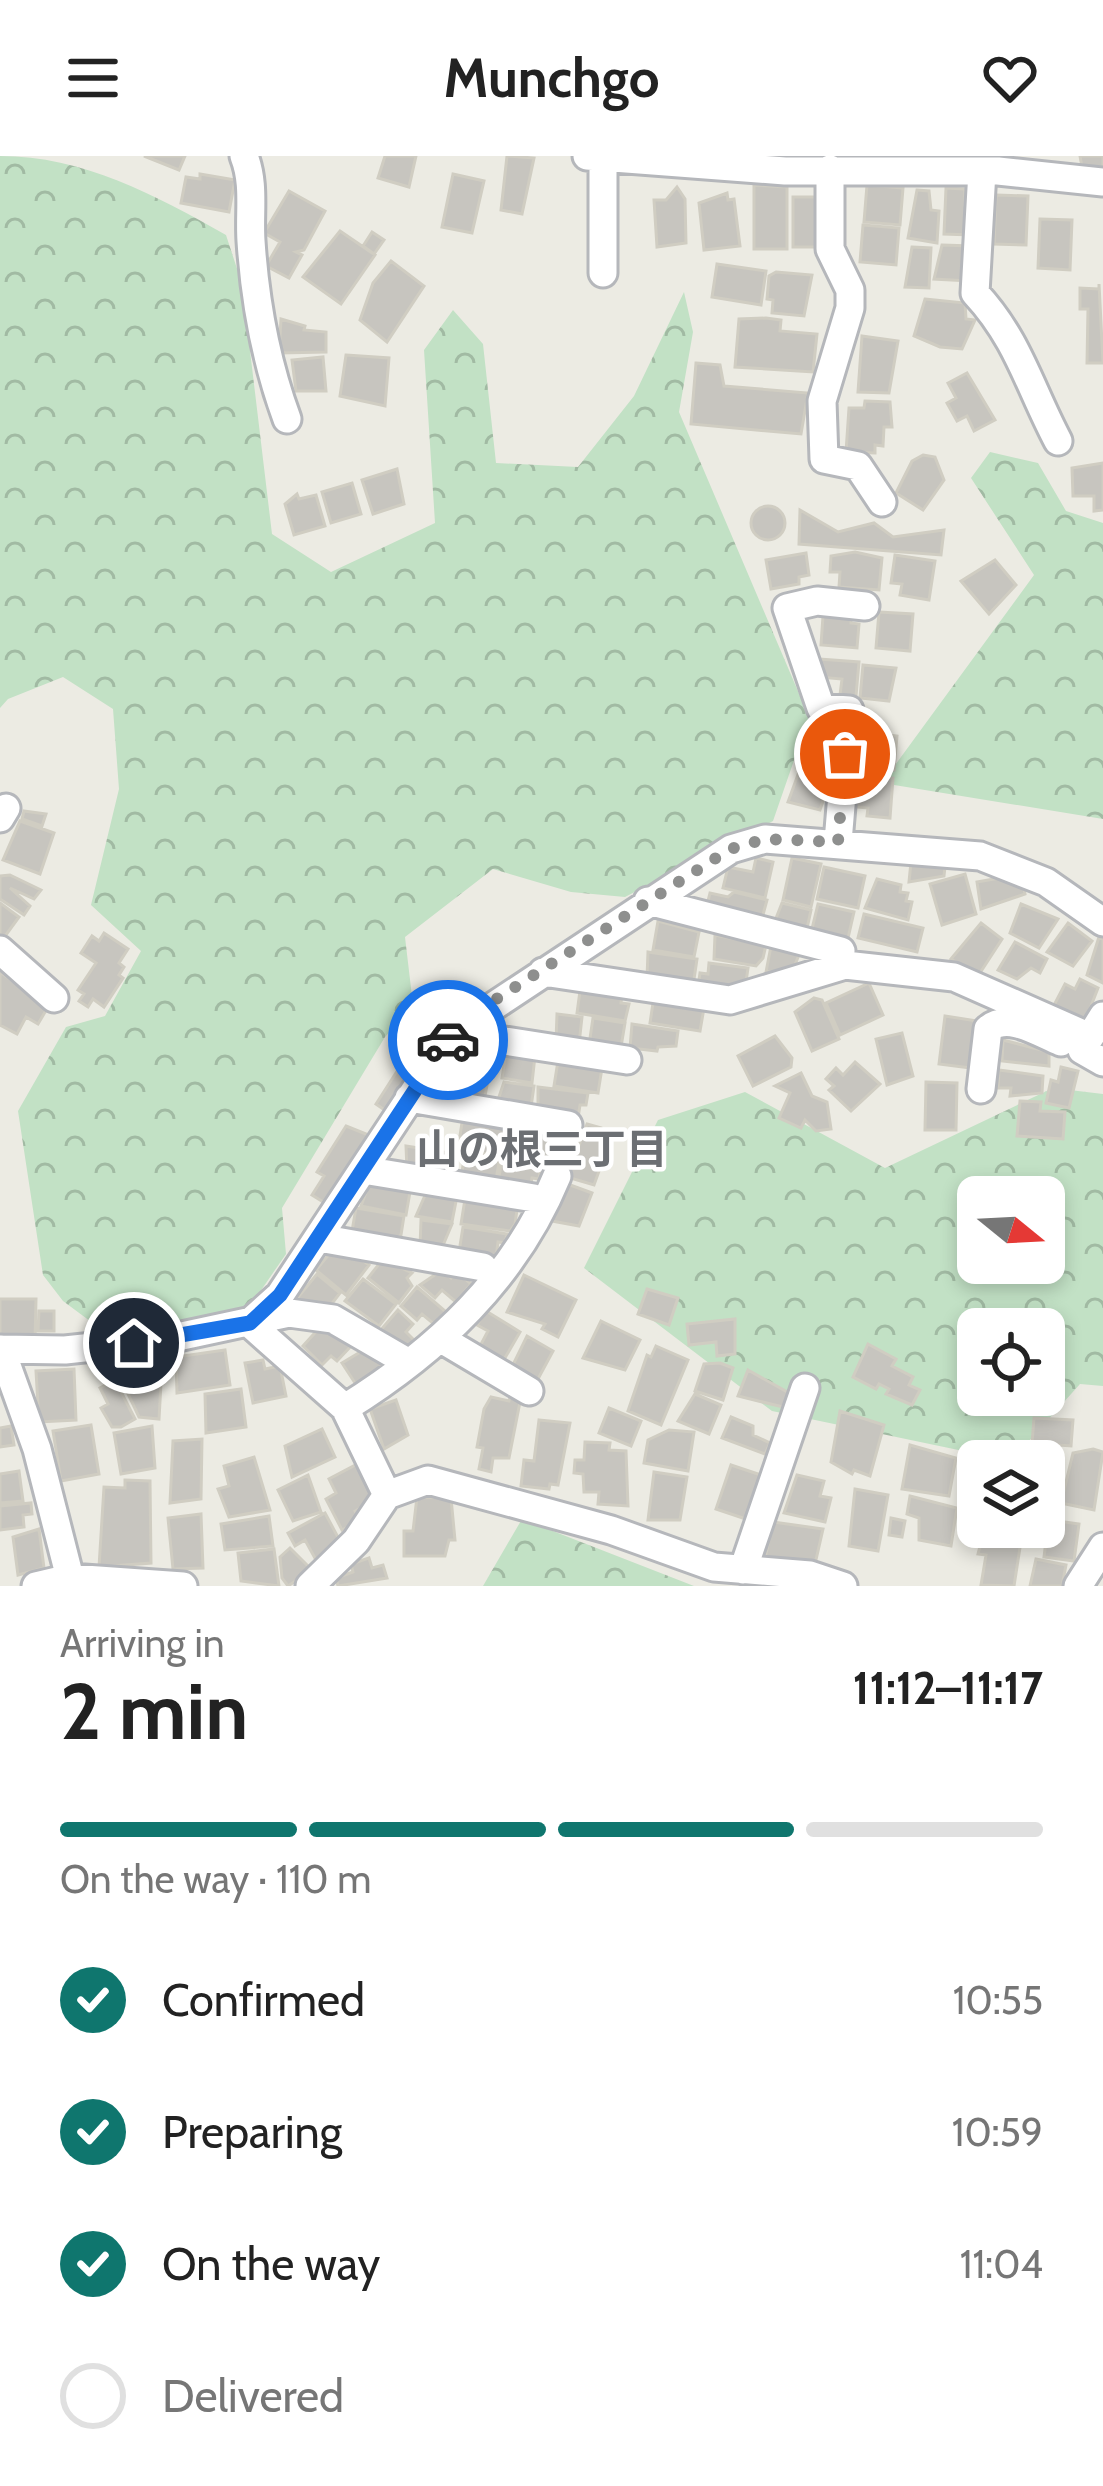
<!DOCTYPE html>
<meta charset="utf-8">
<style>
:root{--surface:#fff;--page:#f2f2f2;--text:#222;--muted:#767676;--line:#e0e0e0;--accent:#0f766e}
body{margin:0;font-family:Cabin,"Noto Sans JP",sans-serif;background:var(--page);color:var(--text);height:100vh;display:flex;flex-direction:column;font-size:45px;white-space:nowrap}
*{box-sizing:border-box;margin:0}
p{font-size:39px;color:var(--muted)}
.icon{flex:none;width:66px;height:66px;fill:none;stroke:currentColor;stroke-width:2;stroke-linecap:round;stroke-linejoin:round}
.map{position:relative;height:1430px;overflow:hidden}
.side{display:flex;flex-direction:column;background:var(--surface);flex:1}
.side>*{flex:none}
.needle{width:78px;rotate:108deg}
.fabs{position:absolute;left:957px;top:1020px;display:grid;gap:24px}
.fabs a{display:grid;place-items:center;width:108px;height:108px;border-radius:18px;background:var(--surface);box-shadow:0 6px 18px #0003;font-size:60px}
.pin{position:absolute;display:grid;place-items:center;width:102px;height:102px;color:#fff;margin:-51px;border:6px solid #fff;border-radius:50%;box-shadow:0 3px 12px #0007}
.courier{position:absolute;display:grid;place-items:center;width:120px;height:120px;margin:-60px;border:9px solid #1a73e8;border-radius:50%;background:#fff;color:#222;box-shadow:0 3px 15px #0007}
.head em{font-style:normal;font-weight:800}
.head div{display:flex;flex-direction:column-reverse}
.head{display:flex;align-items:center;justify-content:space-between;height:204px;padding:0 60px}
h1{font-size:78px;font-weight:800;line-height:90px}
.bar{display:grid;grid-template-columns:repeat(4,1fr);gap:18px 12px;align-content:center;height:144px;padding:0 60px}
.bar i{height:15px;border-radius:9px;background:var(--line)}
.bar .active{background:var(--accent)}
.bar p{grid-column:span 4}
ol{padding:0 60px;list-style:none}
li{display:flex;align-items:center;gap:36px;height:132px}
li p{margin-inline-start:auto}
li .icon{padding:12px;border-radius:50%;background:var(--accent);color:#fff;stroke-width:4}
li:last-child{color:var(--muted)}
li i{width:66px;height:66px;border:6px solid var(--line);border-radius:50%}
header{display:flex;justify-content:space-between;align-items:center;height:156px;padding:0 60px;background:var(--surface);font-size:54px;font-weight:800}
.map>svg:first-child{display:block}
.forest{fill:url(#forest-crowns);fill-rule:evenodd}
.building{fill:#c7c5bf;stroke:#d0cdc2;stroke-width:3}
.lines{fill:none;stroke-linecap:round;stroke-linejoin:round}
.minor-casing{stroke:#b5b7bb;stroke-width:33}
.minor{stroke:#fff;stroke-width:27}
.done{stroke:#8e8f8e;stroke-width:12;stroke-dasharray:0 21.6}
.route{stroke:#1a73e8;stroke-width:15}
.labels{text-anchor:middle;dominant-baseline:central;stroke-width:9;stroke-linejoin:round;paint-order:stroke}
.neighbourhood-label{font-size:42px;font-weight:bold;fill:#6c6f73;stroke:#fff}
</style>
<header><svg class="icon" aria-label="menu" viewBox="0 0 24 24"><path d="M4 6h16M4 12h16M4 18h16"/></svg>Munchgo<svg class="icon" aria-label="heart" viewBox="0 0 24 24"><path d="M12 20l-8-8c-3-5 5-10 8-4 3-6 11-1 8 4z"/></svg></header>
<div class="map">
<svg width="1103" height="1430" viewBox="0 0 1103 1430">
<defs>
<pattern id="forest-crowns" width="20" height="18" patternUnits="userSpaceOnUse" patternTransform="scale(3)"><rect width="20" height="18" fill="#c2e1c5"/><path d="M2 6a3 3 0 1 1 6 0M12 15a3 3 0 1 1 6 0" fill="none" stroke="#a1baa3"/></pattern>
</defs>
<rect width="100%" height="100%" fill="#ecebe3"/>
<!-- forest -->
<path class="forest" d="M0,0c83,0 155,39 226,79l16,49 30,250 59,38 104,-49 -11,-173 29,-40 30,34 13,119 82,4 56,-71 50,-104 9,40 -14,80 130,305 -36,104 -148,76 -54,-5 -78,-23 -88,68 8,68 -28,32 -103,171 4,46 -40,58 -79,17 -69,-2 -35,-26 -20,-26 -25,-164 48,-84 39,-11 36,-65 -50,-46 28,-116 -6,-80 -50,-32 -55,22 -8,9z
M990,296l48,11 28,48 37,12v296l-221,-36 152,-208 -63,-97z
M1053,932l50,6v292l-23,-2 -69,77 -239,-50 -188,-143 74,-148 87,-28 140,76zM978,1041h66v66h-66zM978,1173h66v66h-66z
M522,1363l172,67h-211z"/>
<!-- building -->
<path class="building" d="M144,0h41l-6,14z
M385,0h31l-7,31 -31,-9z
M507,0l27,2 -12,56 -21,-4z
M1080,0h23v11h-21z
M200,18l35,6 -6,32 -48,-9 5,-26 14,2z
M453,18l31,7 -12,52 -30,-6z
M754,29l33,2v62h-33z
M867,29l36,3 -3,37 -36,-3z
M677,31l8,12 1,44 -29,4 -3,-47h12z
M946,32l19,1v16h7l-1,30 -27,-1z
M917,34l12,1 2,19 8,1 -2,32 -29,-5z
M289,35l36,20 -21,39 -8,2 6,3 -13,23 -23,-12 14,-24 -16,-9z
M727,37l1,7 6,-1 6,47 -36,4 -5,-47z
M996,39l32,1 -2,49 -32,-1z
M793,41h27v50h-27z
M1040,63l32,1 -2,50 -32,-2z
M863,69l36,3 -3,37 -36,-3z
M340,75l35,24 -34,49 -38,-27z
M372,76l12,8 -10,14 -11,-8z
M942,89l29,1 -2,35 -35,-2z
M912,91l19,1 -2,40 -24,-1z
M391,105l33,25 -37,56 -27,-22 13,-37z
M717,108l49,7 -5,34 -49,-8z
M776,116l36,3 -8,41 -32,-3 1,-13 -6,-1 2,-23z
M1099,128l4,79h-16l1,-54h-8v-21l19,1z
M925,143l40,4 1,16 9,1 -13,29 -22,-2 -26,-11z
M766,162l15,2 -1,11 37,3 -4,38 -78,-5 4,-48z
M281,163l24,7 -1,4 22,2v20l-47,1z
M862,180l36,5 -9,52 -31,-1z
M346,199l43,3 -4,48 -45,-10z
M323,201l3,34h-30l-4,-31z
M696,207l24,2 4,21 84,7 -7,41 -110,-10z
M967,217l28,47 -21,11 -7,-15 -10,5 -10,-18 9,-5 -8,-15z
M865,245l25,1 2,25h-8l-1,19 -8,-1v8l-29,-1 3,-44h15z
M923,299l12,2 9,23 -21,30 -27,-17 16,-32z
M1103,307v47l-9,1v-15h-21l-1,-28z
M397,313l7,35 -31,10 -11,-34z
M352,327l9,31 -30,9 -9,-31z
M297,338l2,5 17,-4 9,31 -31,9 -9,-31z
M751 367a17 17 0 1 1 34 0a17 17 0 1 1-34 0Z
M800,354l38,22 36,-9 19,14 51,-7 -3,25 -142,-11z
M855,396l27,6 -3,32 -40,-3 1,-15h-10l1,-16z
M806,397l3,22 -10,2v7l-28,5 -5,-29z
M895,399l40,6 -6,39 -29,-5 2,-11 -11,-1z
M995,404l21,25 -27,29 -28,-33z
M879,456l34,2 -3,37 -34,-3z
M823,460l28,2v5l8,1 -2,24 -36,-3z
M819,503l40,3 -3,34 -16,-1 2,-16 -24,-2z
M863,509l33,3 -7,33 -29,-3z
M881,578l16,2 -3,34 -34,-3 6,-30 15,2z
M815,580l23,5 -9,32 -28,-6 5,-23 6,1z
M800,613l31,9 -11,32 -32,-8z
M859,619l34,3 -3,40 -23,-2 1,-8 -12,-1z
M24,655l22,3 -4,12 -20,-7z
M20,665l34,12 -14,41 -37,-14z
M756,702l17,4 -8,36 -42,-10 5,-21 25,5z
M792,702l29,6 -10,43 -28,-7z
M911,706l34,5 -1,9 -35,6z
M824,711l41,9 -7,32 -41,-9z
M965,718l11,40 -34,11 -12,-41z
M10,719l31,15 -7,9 -24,-11 20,18 -6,9 -24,-16v-23z
M1011,720l1,8 11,-2 2,12 -44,15 -4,-27z
M877,723l24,6 -1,7 8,1 -2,8 6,1 -4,18 -43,-12z
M734,736l33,8 -7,26 -55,-13 5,-20 18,4z
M0,747l19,14 -16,22 -3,-3z
M782,747l29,7 -5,23 -33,-7z
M818,748l36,8 -6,26 -37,-5z
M1021,748l37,15 -19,29 -29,-15z
M864,758l59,14 -6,24 -59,-14z
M658,765l41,11 -5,25 -41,-7z
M981,767l21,16 -24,37 -27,-17z
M1068,767l24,18 -19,25 -26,-14z
M104,777l24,16 -9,14 5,4 -5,8 4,3 -19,29 -11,-8 -5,8 -9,-6 5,-7 -6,-4 18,-27 -15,-10 11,-17 7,5z
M715,779l51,10 -3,13 -7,8 -42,-7z
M1099,781l4,2v44l-16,-8z
M1015,786l32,17 -7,14 -9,-5 -14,11 -19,-9z
M771,790l29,6 -7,18 -27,2z
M648,796l49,7 -4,27 -46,-8z
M709,807l39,5 -3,21 -47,-2 2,-14 8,1z
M0,816l48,35 -10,17 -12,-7 -9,17 -17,-9z
M1080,823l18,9 -14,36 -33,-13 14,-27 10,5z
M869,827l14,32 -43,20 -14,-32z
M598,834l24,4 -1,9 8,1 -4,17 -48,-8 3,-22 17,3z
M814,842l8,2 17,39 -27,12 -17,-39z
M653,847l51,5 -4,23 -50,-8z
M557,858l25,3 -3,27 -23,-3z
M945,860l32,5 -6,47 -32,-4z
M593,862l32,5 -4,24 -32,-2z
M632,868l46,7 -2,15 -18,1 -1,4 -27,-3z
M902,877l11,43 -26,9 -11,-46z
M775,880l17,22 -1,9 -38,19 -15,-30z
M417,884l12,8 -43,63 -10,-7z
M1003,884l46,12v14l-47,-5z
M462,887l32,4 -4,30 -30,-4z
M506,896l29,4 -3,27 -30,-5z
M558,905l44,7 -4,25 -44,-7z
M855,906l25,22 -29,27 -22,-21 5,-4 -8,-7 10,-11 7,7z
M1061,911l17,4 -9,37 -23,-5 5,-23 7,2z
M999,914l44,6 -1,17 -32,3 1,-8h-13z
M801,917l11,23 15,6 4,27 -15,2 -11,-11 -4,8 -22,-10 11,-25 -15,-7z
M448,918l40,6 -4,21 -40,-5z
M504,926l30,4 -3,21 -36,2z
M926,926l31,1 -1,47h-31z
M538,931l50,6 -2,12h-6l-2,13 -40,-5z
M1020,945l21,1 -1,9 25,1 -2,27 -46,-3z
M463,960l43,7 -5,33 -43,-7z
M587,968l14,4 2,32 -9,25 -27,-8z
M346,970l25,10 -43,69 -16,-10 12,-19 -7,-4z
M513,970l36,5 5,12 -7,19 -39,-6z
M406,990l44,7 1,16 -5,6 -39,-6z
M465,996l35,5 -5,28 -34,-6z
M502,1001l39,6 -2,16 -7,-1 -2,11 -32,-5z
M562,1026l30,11 -13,33 -27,-5z
M369,1028l41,8 -4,23 -45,-9z
M426,1037l31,3 -5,26 -36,-6z
M465,1043l52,11 -2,14 -5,7 -49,-7z
M356,1052l48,8 -3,19 -8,7 -42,-5z
M421,1064l31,4 -11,26 -21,-3z
M463,1071l44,7 -2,9 -7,-1 -2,16 -37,-6z
M335,1091l14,3 20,15 -23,30 -30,-25z
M383,1103l29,14 -5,5 5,8 -13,17 -31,-25z
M442,1114l9,8 5,-7 15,13 -15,18 -14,-12 -7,8 -15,-13z
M317,1118l23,19 -13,17 -33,-8z
M524,1119l52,25 -18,37 -16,-8 3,-5 -38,-12z
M363,1123l33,25 -17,22 -34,-25z
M417,1131l29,25 -11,13 -13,-11 -5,6 -16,-14z
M647,1133l31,9 -9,27 -31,-11z
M0,1143h36l-1,41 -35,-1z
M398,1154l15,14 -7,8 10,10 -11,13 -26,-23z
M39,1155h15v20h-16z
M486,1155l34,21 -18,31 -23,-15 9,-17 -11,-6z
M976,1156l40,9 -2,8h-36v21l-10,-2z
M735,1163v35l-18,2 -1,-14 -27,3 -2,-21z
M601,1165l39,19 -15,30 -42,-12z
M322,1169l30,20 -15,16 -6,-5 -9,9 -19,-19z
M527,1180l26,15 -15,28 -7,-4 -3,6 -18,-10z
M868,1188l28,15 -4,7 21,11 -4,8 11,5 -8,15 -26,-11 3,-5 -10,-5 -3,5 -23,-12z
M372,1189l14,22 -29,19 -15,-23z
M656,1190l32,14 -27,65 -33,-14 19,-56 4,2z
M225,1194l5,35 -53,8 -1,-36z
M263,1204l2,9 15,-3 6,30 -33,7 -8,-40z
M720,1207l13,5 -10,32 -28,-9 9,-27z
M119,1208l43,2 -3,53 -20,-2 -20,-42z
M74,1213l2,51 -37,2 -3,-51z
M748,1214l41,23 -6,14 -45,-11z
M115,1224l20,39 -14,8h-9l-11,-19 7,-4 -8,-16z
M241,1233l5,38 -40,6 -1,-39z
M511,1237l9,9 -11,56h-16l-2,14 -12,-3 4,-21 -6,-1 7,-38 7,-12 18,4z
M695,1238l26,11 -12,29 -31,-13z
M396,1244l12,35 -24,14 -14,-40z
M609,1252l32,13 -10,25 -32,-13z
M840,1255l44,14 -14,51 -16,-6 -2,4 -21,-12z
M731,1261l22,9v9l17,8 -5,11 -43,-16z
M1034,1262l39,2 -2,26 -39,-3z
M539,1264l31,3 -12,62 -8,-1 -1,5 -28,-3 3,-26 10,1z
M91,1269l8,49 -38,7 -8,-50z
M11,1270l3,19 -14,2v-19z
M152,1270l3,42 -34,6 -7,-41z
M322,1273l13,28 -43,20 -7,-31z
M669,1274l25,2 -6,39 -44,-8 4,-23z
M202,1283l-1,60 -31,4 3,-62z
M585,1286l25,1 -1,7 17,1 2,55 -30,-2 1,-12h-15l-1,-18 -9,-1 1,-13h9z
M910,1289l46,13 -7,38 -47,-7z
M1093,1293l10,3 -9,58 -33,-7 12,-50z
M1035,1295l24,3 -4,27 -11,-2v-18h-10z
M254,1301l16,53 -41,7 -11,-28 11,-3 -5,-20z
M361,1306l15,29 -6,3 3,7 -18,10 5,10 -18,9 -16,-31 10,-6 -7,-14z
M731,1309l30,10 -15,44 -30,-10z
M19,1315l4,30 -23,2v-29z
M654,1316l33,5 -7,43h-32z
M308,1319l13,37 -28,9 -15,-31z
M797,1319l27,6 -4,15 11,2 -6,24 -41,-9z
M125,1324l25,1 1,82 -52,4 5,-80 21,1z
M855,1333l33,6 -10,56 -29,-5z
M910,1340l47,12 -6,38 -32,-6v-22l-12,-4z
M417,1341l34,1 4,42h-6l-4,16h-41v-25h9z
M31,1347l1,11 -9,1 1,12 -24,3v-24z
M325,1357l15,28 -24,19 -11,-20 -10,6 -7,-13z
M201,1358l2,54 -30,1 -5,-51z
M269,1360l4,30 -48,4 -4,-26z
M891,1362l14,3 -3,16 -13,-2z
M1044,1363l35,5 -5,37 -30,-4 2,-16 -8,-2z
M773,1366l50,7 -8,35 -50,-6z
M985,1371l23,3 -1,9 14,2 -7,45 -33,-1 5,-30 -8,-1z
M39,1373l5,39 -26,7 -5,-38z
M290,1392l22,22 -24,16 -6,-8 -2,-21z
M274,1393l5,37 -38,-5 -3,-28z
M369,1402l3,10 11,-3 4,13 -49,8 -2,-8 17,-6 -2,-8z
M1036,1403l30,6 -4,21h-32z"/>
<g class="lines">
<!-- minor casing -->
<g class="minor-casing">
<path id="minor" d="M244,0c11,28 5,56 7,85 4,61 15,121 36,178
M587,0l198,15h213l105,11
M603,3v114
M830,13v80l20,41v18l-28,93 2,58 34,7 24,36
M982,15l-7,122c43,46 54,93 83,148
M0,662l6,-10
M838,686l11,-132 -28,-2 -34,-100 30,-7 48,5
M648,745l193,50
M0,794l54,48
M543,816l187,28 115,-35 109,12 136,60 13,-21
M453,877l174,27
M1090,881l-8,13 21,12
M981,933l7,-60c20,-17 51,4 73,13
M409,942l159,27
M363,1014l171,28
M319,1082l164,29
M249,1167l31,-28 173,-262 278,-184 34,-10 215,17 66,26 57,40
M249,1167l96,85 42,87
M443,1184l86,51
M0,1193l65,1 103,-11 121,-26 44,6 69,40
M1,1193l36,100 33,129 113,8
M345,1252c92,-57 170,-130 212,-232
M743,1414l62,-182
M36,1430l34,-8
M310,1430l46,-45 31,-46 41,-15 183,50 103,37 96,8 33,11
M1078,1430l25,-39"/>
</g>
<!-- minor -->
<use href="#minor" class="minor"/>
</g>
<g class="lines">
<!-- done -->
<path class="done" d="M448,884l22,-24 260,-167 35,-10 73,3 7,-88"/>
<!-- route -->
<path class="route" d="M134,1187l116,-20 30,-28 168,-255"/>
</g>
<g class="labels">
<!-- neighbourhood labels -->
<g class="neighbourhood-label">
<text x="542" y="993">山の根三丁目</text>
</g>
</g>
</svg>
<div class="fabs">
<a><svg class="needle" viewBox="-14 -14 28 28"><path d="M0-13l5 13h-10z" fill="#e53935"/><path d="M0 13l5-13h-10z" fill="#767676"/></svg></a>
<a><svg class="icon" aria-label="locate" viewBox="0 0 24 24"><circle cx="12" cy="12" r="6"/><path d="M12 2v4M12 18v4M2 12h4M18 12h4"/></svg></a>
<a><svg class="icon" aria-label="layers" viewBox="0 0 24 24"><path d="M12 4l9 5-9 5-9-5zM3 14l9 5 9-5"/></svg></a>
</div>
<div class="pin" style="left:845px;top:598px;background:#ea580c"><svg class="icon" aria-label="bag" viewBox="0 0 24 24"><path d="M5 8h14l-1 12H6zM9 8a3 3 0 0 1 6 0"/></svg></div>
<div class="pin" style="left:134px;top:1187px;background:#1f2937"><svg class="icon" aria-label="home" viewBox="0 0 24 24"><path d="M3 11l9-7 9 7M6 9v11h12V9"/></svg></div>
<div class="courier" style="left:448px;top:884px"><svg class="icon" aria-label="car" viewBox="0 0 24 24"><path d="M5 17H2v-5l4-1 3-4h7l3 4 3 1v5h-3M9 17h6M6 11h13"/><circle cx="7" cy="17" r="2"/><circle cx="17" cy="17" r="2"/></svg></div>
</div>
<section class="side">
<div class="head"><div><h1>2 min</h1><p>Arriving in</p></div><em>11:12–11:17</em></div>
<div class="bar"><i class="active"></i><i class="active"></i><i class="active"></i><i></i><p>On the way · 110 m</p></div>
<ol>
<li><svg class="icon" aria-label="check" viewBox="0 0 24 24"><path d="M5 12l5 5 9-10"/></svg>Confirmed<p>10:55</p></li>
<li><svg class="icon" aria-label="check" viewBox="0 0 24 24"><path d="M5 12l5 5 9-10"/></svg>Preparing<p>10:59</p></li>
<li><svg class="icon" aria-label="check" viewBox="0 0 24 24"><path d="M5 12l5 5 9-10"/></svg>On the way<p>11:04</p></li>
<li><i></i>Delivered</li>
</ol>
</section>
